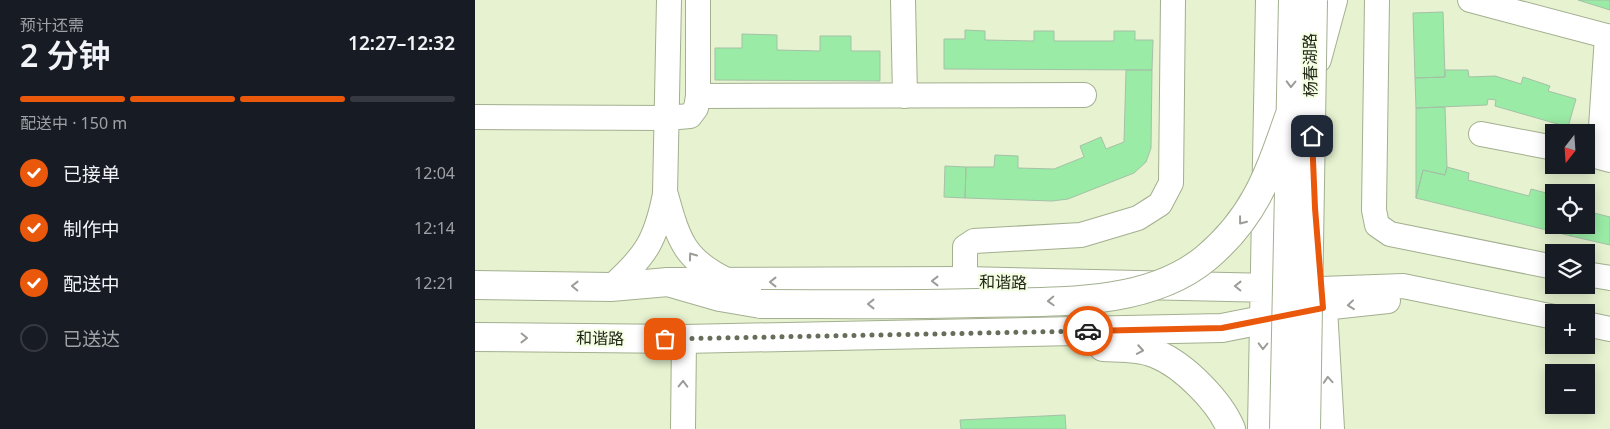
<!DOCTYPE html>
<html lang="zh">
<meta charset="utf-8">
<style>
:root{--surface:#171b24;--page:#242831;--text:#f1f3f6;--muted:#9ea1a6;--line:#363941;--accent:#ea580c}
body{margin:0;font-family:"Noto Sans","Noto Sans SC",sans-serif;background:var(--page);color:var(--text);height:100vh;display:flex;flex-direction:column;font-size:19px;white-space:nowrap}
*{box-sizing:border-box;margin:0}
p{font-size:16px;color:var(--muted)}
.icon{flex:none;width:28px;height:28px;fill:none;stroke:currentColor;stroke-width:2;stroke-linecap:round;stroke-linejoin:round}
.map{position:relative;flex:1;overflow:hidden}
.panel{display:flex;flex-direction:column;background:var(--surface);width:475px}
.panel>*{flex:none}
.needle{width:32px;rotate:197deg}
.fabs{position:absolute;left:1070px;top:124px;display:grid;gap:10px}
.fabs a{display:grid;place-items:center;width:50px;height:50px;border-radius:0px;background:var(--surface);box-shadow:0 2px 12px #0003;font-size:25px}
.pin{position:absolute;display:grid;place-items:center;width:42px;height:42px;color:#fff;margin:-21px;border-radius:10px;box-shadow:0 2px 8px #0006}
.courier{position:absolute;display:grid;place-items:center;width:50px;height:50px;margin:-25px;border:4px solid #ea580c;border-radius:50%;background:#fff;color:#222;box-shadow:0 1px 6px #0007}
.overview em{font-style:normal;font-weight:600}
.overview div{display:flex;flex-direction:column-reverse}
.overview{display:flex;align-items:center;justify-content:space-between;height:85px;padding:0 20px}
h1{font-size:32px;font-weight:600;line-height:38px}
.bar{display:grid;grid-template-columns:repeat(4,1fr);gap:8px 5px;align-content:center;height:60px;padding:0 20px}
.bar i{height:6px;border-radius:4px;background:var(--line)}
.bar .on{background:var(--accent)}
.bar p{grid-column:span 4}
ol{padding:0 20px;list-style:none}
li{display:flex;align-items:center;gap:15px;height:55px}
li p{margin-inline-start:auto}
li .icon{padding:5px;border-radius:50%;background:var(--accent);color:#fff;stroke-width:4}
li:last-child{color:var(--muted)}
li i{width:28px;height:28px;border:2px solid var(--line);border-radius:50%}
main{display:flex;flex:1;min-height:0}
.map>svg:first-child{display:block}
.building{fill:#9aeba5;stroke:#a5c1a8}
.lines{fill:none;stroke-linecap:round;stroke-linejoin:round}
.minor-casing{stroke:#a3af8f;stroke-width:26}
.major-casing{stroke:#a3af8f;stroke-width:30}
.highway-casing{stroke:#a3af8f;stroke-width:30}
.minor{stroke:#fff;stroke-width:24}
.major{stroke:#fff;stroke-width:28}
.highway{stroke:#fff;stroke-width:28}
.highway-bridge-casing{stroke:#a3af8f;stroke-width:30;stroke-linecap:butt}
.highway-bridge{stroke:#fff;stroke-width:28}
.oneway{stroke:#9b9d98}
.done{stroke:#666d59;stroke-width:5;stroke-dasharray:0 9}
.route{stroke:#ea580c;stroke-width:6}
.labels{text-anchor:middle;dominant-baseline:central;stroke-width:4.5;stroke-linejoin:round;paint-order:stroke}
.street-label{font-size:16px;fill:#212619;stroke:#f4fee3}
</style>
<main>
<section class="panel">
<div class="overview"><div><h1>2 分钟</h1><p>预计还需</p></div><em>12:27–12:32</em></div>
<div class="bar"><i class="on"></i><i class="on"></i><i class="on"></i><i></i><p>配送中 · 150 m</p></div>
<ol>
<li><svg class="icon" aria-label="check" viewBox="0 0 24 24"><path d="M5 12l5 5 9-10"/></svg>已接单<p>12:04</p></li>
<li><svg class="icon" aria-label="check" viewBox="0 0 24 24"><path d="M5 12l5 5 9-10"/></svg>制作中<p>12:14</p></li>
<li><svg class="icon" aria-label="check" viewBox="0 0 24 24"><path d="M5 12l5 5 9-10"/></svg>配送中<p>12:21</p></li>
<li><i></i>已送达</li>
</ol>
</section>
<div class="map">
<svg width="1135" height="429" viewBox="0 0 1135 429">
<rect width="100%" height="100%" fill="#e6f2d0"/>
<!-- building -->
<path class="building" d="M1103,0h32v10z
M968,12l2,65 -30,1 -2,-65z
M490,30l20,1v9l49,1v-10h20v10h60v-10h21v9h18l-1,30 -208,-1v-30h21z
M267,34l35,1v15l43,1v-15h31v15h29v30l-165,-1v-32h27z
M651,70h26l-1,78 -5,14 -12,11 -66,26 -16,2 -87,-3 1,-31h28l1,-12 23,1v12l36,1 30,-12 -4,-11 21,-9 5,12 18,-7z
M970,70h23l1,7 26,-1 26,8 2,-7 27,9 -2,5 28,8 -8,28 -73,-21 1,-6 -8,-1 -1,6 -71,3 -1,-30 30,-1z
M970,107l2,60 -2,8 -22,-5 -7,28v-90z
M470,166l21,1 -1,31 -21,-1z
M972,167l22,6 -1,7 61,16 2,-7 23,6v30h19l-2,11 -155,-38 7,-28 22,5z
M1111,211l24,6v28l-39,-9 2,-11h13z
M590,415l1,14h-105l-1,-9z"/>
<g class="lines">
<!-- minor casing -->
<g class="minor-casing">
<path id="minor" d="M428,0l2,96
M902,0l-3,210 3,15 13,9 164,33
M995,0l140,37
M1132,36l-8,121 11,3
M223,96l386,-1
M0,117l192,1 23,-2 6,-8 2,-12v-96
M1006,134l73,14
M191,195c13,47 19,66 65,87
M1111,274l24,4
M490,281v-34l9,-6 107,-6 57,-17 22,-14 11,-21 2,-183
M136,287c35,-31 45,-47 54,-93l4,-194
M846,289l82,-3 151,31
M848,308l65,-7
M1111,324l24,5
M208,429l1,-90"/>
</g>
<!-- major casing -->
<g class="major-casing">
<path id="major" d="M0,285l136,2 57,-5 297,-1 345,8
M847,291l8,138
M0,337l209,2 538,-11 101,-20
M628,347c18,1 37,0 53,7 28,11 64,48 75,75
M787,429l8,-429"/>
</g>
<!-- highway casing -->
<g class="highway-casing">
<path id="highway" d="M842,59l16,-59
M193,282l52,15 41,7"/>
</g>
<!-- minor -->
<use href="#minor" class="minor"/>
<!-- major -->
<use href="#major" class="major"/>
<!-- highway -->
<use href="#highway" class="highway"/>
<!-- highway-bridge casing -->
<g class="highway-bridge-casing">
<path id="highway-bridge" d="M286,304c72,0 144,1 216,-1 73,-2 169,5 229,-45 50,-42 63,-85 84,-144
M809,429l9,-429
M831,429l7,-429"/>
</g>
<!-- highway-bridge -->
<use href="#highway-bridge" class="highway-bridge"/>
</g>
<!-- one-way arrows -->
<defs><path id="oneway-chevron" d="M-2-3.5L2.5 0L-2 3.5" fill="none" stroke-width="1.6" stroke-linecap="round" stroke-linejoin="round" transform="scale(1.25)"/></defs>
<g class="oneway">
<use href="#oneway-chevron" transform="translate(816 84) rotate(91)"/>
<use href="#oneway-chevron" transform="translate(767 221) rotate(128)"/>
<use href="#oneway-chevron" transform="translate(217 256) rotate(-126)"/>
<use href="#oneway-chevron" transform="translate(460 281) rotate(180)"/>
<use href="#oneway-chevron" transform="translate(298 282) rotate(180)"/>
<use href="#oneway-chevron" transform="translate(100 286) rotate(-179)"/>
<use href="#oneway-chevron" transform="translate(763 286) rotate(-179)"/>
<use href="#oneway-chevron" transform="translate(576 301) rotate(178)"/>
<use href="#oneway-chevron" transform="translate(396 304) rotate(180)"/>
<use href="#oneway-chevron" transform="translate(876 305) rotate(174)"/>
<use href="#oneway-chevron" transform="translate(49 338) rotate(1)"/>
<use href="#oneway-chevron" transform="translate(788 346) rotate(91)"/>
<use href="#oneway-chevron" transform="translate(665 350) rotate(10)"/>
<use href="#oneway-chevron" transform="translate(853 380) rotate(-94)"/>
<use href="#oneway-chevron" transform="translate(208 384) rotate(-89)"/>
</g>
<g class="lines">
<!-- done -->
<path class="done" d="M190,339l423,-8"/>
<!-- route -->
<path class="route" d="M613,331l134,-3 101,-20 -8,-100 -3,-72"/>
</g>
<g class="labels">
<!-- street labels -->
<g class="street-label">
<text transform="translate(835 65) rotate(-91)">杨春湖路</text>
<text transform="translate(528 282) rotate(1)">和谐路</text>
<text transform="translate(125 338) rotate(1)">和谐路</text>
</g>
</g>
</svg>
<div class="fabs">
<a><svg class="needle" viewBox="-14 -14 28 28"><path d="M0-13l5 13h-10z" fill="#e53935"/><path d="M0 13l5-13h-10z" fill="#9ea1a6"/></svg></a>
<a><svg class="icon" aria-label="locate" viewBox="0 0 24 24"><circle cx="12" cy="12" r="6"/><path d="M12 2v4M12 18v4M2 12h4M18 12h4"/></svg></a>
<a><svg class="icon" aria-label="layers" viewBox="0 0 24 24"><path d="M12 4l9 5-9 5-9-5zM3 14l9 5 9-5"/></svg></a>
<a>+</a>
<a>−</a>
</div>
<div class="pin" style="left:190px;top:339px;background:#ea580c"><svg class="icon" aria-label="bag" viewBox="0 0 24 24"><path d="M5 8h14l-1 12H6zM9 8a3 3 0 0 1 6 0"/></svg></div>
<div class="pin" style="left:837px;top:136px;background:#1f2937"><svg class="icon" aria-label="home" viewBox="0 0 24 24"><path d="M3 11l9-7 9 7M6 9v11h12V9"/></svg></div>
<div class="courier" style="left:613px;top:331px"><svg class="icon" aria-label="car" viewBox="0 0 24 24"><path d="M5 17H2v-5l4-1 3-4h7l3 4 3 1v5h-3M9 17h6M6 11h13"/><circle cx="7" cy="17" r="2"/><circle cx="17" cy="17" r="2"/></svg></div>
</div>
</main>
